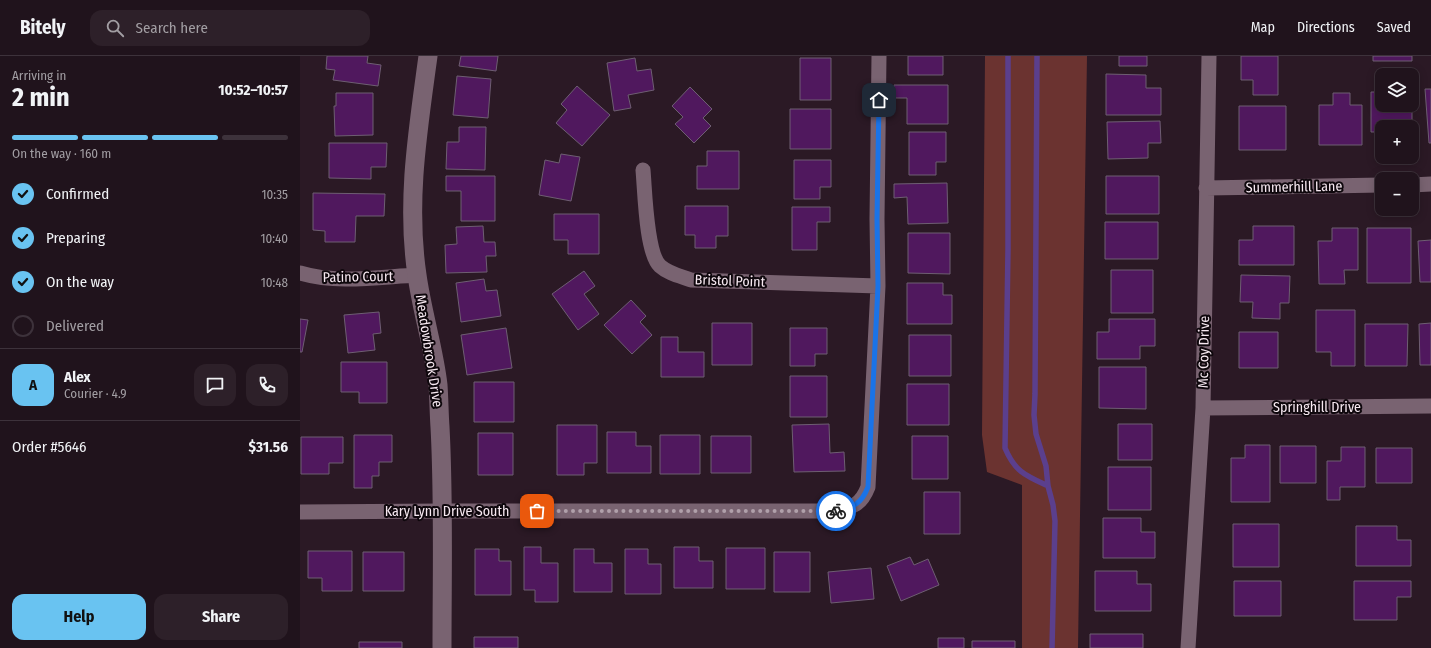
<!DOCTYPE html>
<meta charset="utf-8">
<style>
:root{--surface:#20131c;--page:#2d2029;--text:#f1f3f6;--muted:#a29ea3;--line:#3d323b;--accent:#69c3f1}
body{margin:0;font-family:"Fira Sans Condensed",sans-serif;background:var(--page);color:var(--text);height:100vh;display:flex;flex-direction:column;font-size:15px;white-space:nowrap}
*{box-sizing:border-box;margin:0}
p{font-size:13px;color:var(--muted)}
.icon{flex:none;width:22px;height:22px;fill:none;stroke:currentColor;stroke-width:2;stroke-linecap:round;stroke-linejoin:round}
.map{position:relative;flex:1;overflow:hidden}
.side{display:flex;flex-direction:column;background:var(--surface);width:300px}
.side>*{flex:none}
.buttons{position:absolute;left:1075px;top:12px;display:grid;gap:8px}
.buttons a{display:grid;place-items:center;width:44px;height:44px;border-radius:8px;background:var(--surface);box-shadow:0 2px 10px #0003,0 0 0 1px var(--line);font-size:20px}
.pin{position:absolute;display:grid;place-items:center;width:34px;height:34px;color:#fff;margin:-17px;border-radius:8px;box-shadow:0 2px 6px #0006}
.courier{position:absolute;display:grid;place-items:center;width:40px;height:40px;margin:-20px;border:3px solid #1a73e8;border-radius:50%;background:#fff;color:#222;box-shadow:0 1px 5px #0007}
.summary em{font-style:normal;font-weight:700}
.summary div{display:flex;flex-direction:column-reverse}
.summary{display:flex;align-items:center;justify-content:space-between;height:68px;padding:0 12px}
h1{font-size:26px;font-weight:700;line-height:30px}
.bar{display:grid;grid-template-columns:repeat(4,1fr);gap:6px 4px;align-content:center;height:48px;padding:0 12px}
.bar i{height:5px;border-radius:3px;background:var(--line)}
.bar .on{background:var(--accent)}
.bar p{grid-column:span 4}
.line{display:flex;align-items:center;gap:10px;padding:0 12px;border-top:1px solid var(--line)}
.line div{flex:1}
.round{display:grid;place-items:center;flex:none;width:42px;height:42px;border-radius:12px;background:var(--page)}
ol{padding:0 12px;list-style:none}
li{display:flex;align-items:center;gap:12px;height:44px}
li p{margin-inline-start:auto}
li .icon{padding:4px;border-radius:50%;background:var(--accent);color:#111;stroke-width:4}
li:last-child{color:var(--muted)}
li i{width:22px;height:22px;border:2px solid var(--line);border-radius:50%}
.button{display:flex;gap:8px;margin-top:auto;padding:8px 12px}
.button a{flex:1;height:46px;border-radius:12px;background:var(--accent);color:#111;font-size:16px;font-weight:700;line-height:46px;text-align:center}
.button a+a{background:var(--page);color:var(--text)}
header{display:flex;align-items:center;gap:24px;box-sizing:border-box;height:56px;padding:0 20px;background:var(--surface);border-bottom:1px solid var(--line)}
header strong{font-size:19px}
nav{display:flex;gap:22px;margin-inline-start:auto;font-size:14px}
.search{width:280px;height:36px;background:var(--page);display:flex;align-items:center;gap:10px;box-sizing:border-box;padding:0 14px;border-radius:12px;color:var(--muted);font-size:15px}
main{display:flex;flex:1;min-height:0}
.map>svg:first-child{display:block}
.green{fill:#6b3330}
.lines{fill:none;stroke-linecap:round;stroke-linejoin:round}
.stream{stroke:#5b3f8d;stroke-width:5.5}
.building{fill:#50185e;stroke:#6e5e72}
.minor{stroke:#796371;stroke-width:15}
.tertiary{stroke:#796371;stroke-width:19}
.done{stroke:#b0a0aa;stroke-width:4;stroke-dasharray:0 7.2}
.route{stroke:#1a73e8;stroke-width:5}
.labels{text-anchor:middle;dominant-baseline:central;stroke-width:4;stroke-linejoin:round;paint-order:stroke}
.street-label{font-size:14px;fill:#f7e9f1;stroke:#0e070c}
</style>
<header>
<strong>Bitely</strong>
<div class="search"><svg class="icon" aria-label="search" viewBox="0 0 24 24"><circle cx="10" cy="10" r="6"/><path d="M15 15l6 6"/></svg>Search here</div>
<nav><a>Map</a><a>Directions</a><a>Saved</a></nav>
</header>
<main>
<section class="side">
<div class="summary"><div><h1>2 min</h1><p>Arriving in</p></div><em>10:52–10:57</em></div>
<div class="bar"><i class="on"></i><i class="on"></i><i class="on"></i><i></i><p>On the way · 160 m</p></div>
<ol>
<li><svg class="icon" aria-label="check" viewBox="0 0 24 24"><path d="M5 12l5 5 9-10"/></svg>Confirmed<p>10:35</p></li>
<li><svg class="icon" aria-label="check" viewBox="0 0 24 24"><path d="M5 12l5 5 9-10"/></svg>Preparing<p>10:40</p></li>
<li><svg class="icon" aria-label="check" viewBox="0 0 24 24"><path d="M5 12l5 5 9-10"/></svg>On the way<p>10:48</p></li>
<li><i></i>Delivered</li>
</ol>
<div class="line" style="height:72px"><b class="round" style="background:var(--accent);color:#111">A</b><div><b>Alex</b><p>Courier · 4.9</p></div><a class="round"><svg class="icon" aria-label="chat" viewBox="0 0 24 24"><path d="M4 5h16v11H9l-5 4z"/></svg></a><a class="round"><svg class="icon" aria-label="phone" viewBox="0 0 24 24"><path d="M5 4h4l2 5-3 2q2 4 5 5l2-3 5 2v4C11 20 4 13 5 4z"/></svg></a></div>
<div class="line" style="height:52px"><div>Order #5646</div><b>$31.56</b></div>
<div class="button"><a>Help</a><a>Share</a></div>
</section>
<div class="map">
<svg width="1131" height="592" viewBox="0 0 1131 592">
<rect width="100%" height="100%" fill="#2b1925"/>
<!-- green -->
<path class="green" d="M685,0h102l-9,592h-56v-163l-35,-13 -5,-37z"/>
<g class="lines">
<!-- stream -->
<path class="stream" d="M708,0v193l-3,199c10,24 21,28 43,38
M737,0l-2,338 -1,21 2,19 10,32 2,20 5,19 2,16 -3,127"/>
</g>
<!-- building -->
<path class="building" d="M27,0h41l-1,7 14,2 -3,21 -45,-6 2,-10 -9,-1z
M161,0h37l-2,15 -37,-5z
M608,0h35v19h-35z
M819,0h28v10h-28z
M941,0h37v39h-25v-15h-12z
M1073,0h39v5h-39z
M335,2l2,13 14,-2 3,21 -26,5 3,13 -17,3 -7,-48z
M500,2h31v42h-31z
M806,18l40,1v13h15v27h-55z
M157,20l34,3 -3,39 -35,-3z
M594,29h54v39h-41v-26h-13z
M277,30l33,29 -28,31 -26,-23 11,-13 -6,-6z
M390,31l22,22 -9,9 8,8 -17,17 -19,-19 8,-7 -11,-11z
M1125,33h6v54h-2z
M1071,36h11v13h30v40v-18h-30v5h-11z
M36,37h37v42l-38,1 -1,-30h2z
M1033,37h17v12h12v40h-43v-40h14z
M939,50h47v44h-47z
M490,53h41v40h-41z
M860,65l1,22h-13v15l-40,1 -1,-37z
M159,71h27l-1,43 -39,-1 1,-27h12z
M609,76h37v30h-10v13h-27z
M29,87h58l-1,24h-15v12l-42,-1z
M407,95h32v38h-42v-23h10z
M261,98l19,3 -9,44 -32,-6 6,-35 14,3z
M494,104h37v27h-11v12h-26z
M146,120h49v45h-34v-30h-15z
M806,120h53v38h-53z
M647,127l1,40 -40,1 -1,-27 -13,1v-14z
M13,137l72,1 -1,22h-28l-1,26h-30v-11l-12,-1z
M385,150h43v30h-12v12h-21v-13h-10z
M492,151h38v15h-13v28h-25z
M254,158h45v40h-31v-14h-14z
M805,166h53v37h-53z
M183,170l1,16h11l1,14h-10l1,16 -41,1 -1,-28 12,-1 -1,-17z
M953,170h41v39h-55v-25h14z
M1032,172h26v42h-14l1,14h-26l-1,-43h14z
M1067,172h44v55h-44z
M608,177h42v41l-42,-1z
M1131,184v42h-11l-2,-41z
M811,214h42v43h-42z
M284,215l11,15 -11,8 15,20 -21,16 -26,-36z
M941,219l49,1 -1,27h-9v16l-28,-1 1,-16h-13z
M184,223l2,12 11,-1 4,26 -40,6 -5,-39z
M607,227h36v12h9v29h-45z
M331,244l15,16 -6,6 12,13 -20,19 -28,-29z
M1016,254h39v56h-24v-14h-15z
M79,256l2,21 -8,1 2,16 -27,3 -4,-38z
M0,263l8,1 -6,32h-2z
M809,263h46v27h-15v13h-43v-27h12z
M412,267h40v42h-40z
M1131,267v42h-11l-1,-41z
M1065,268h43l-1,42h-42z
M206,272l6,40 -45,7 -6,-40z
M490,272h37v26h-12v12h-25z
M939,276h39v36h-39z
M609,279h42v41h-42z
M361,281h17v15h26v25h-43z
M41,306h46v41h-28v-11h-18z
M799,311h47v42l-47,-1z
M490,320h37v41h-37z
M174,326h40v40h-40z
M607,328h42v41h-42z
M529,368l1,29 14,-1 1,19 -51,1 -2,-47z
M818,368h34v36h-34z
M257,369h40v38h-13v12h-27z
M307,376h29v14h15v27h-44z
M178,377h35v42h-35z
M54,379h38v27h-13v14h-7v12h-18z
M360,379h40v39h-40z
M411,380h40v37h-40z
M612,380h36v43h-36z
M1,381h42v26h-14v11h-28z
M945,389h25v57h-39v-44h14z
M980,390h36v37h-36z
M1041,391h24v40h-25v13h-13v-39h14z
M1076,392h36v35h-36z
M808,411h43v43h-43z
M624,436h36v42h-36z
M803,462h38v14h14v26h-52z
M933,468h46v43h-46z
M1056,470h41v14h14v26h-55z
M224,491h17v16h17v39h-23v-12h-11z
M374,491h25v14h14v27h-39z
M426,492h39v41h-39z
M175,493h24v12h12v34h-36z
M274,493h20v14h18v29h-38z
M325,493h23v15h13v30h-36z
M8,495h44v40h-30v-13h-14z
M63,496h41v39h-41z
M474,496h36v40h-36z
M610,501l4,8 14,-6 11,26 -38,16 -14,-35z
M571,512l3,31 -43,4 -3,-31z
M795,515h42v13h14v27h-56z
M934,525h47v35h-47z
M1054,525h57v16h-14v23h-43z
M790,578h53v14h-53z
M174,581h44v11h-44z
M638,582h26v10h-26z
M672,585h43v7h-43z
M59,586h43v6h-43z"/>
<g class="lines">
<!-- minor -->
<path class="minor" d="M343,114c2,21 3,83 17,96 9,8 20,10 31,14l187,6
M1112,129l19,-1
M906,132l176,-3
M0,217c36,11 79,4 117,2
M903,352l228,-2
M0,456l143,-1h392c18,-4 26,-6 33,-24l10,-201 -1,-67 2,-163
M888,592l15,-240 6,-352"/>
<!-- tertiary -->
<path class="tertiary" d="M128,0c-10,74 -22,145 -11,219 5,37 17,74 21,110 1,14 1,28 2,42 4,74 2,147 2,221"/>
</g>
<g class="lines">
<!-- done -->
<path class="done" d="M237,455h299"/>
<!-- route -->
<path class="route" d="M536,455c17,-4 25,-6 32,-24l10,-201 -1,-67 2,-119"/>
</g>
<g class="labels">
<!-- street labels -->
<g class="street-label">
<text transform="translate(994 131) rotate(-1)">Summerhill Lane</text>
<text transform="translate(58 221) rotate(-1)">Patino Court</text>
<text transform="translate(430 225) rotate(2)">Bristol Point</text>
<text transform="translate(129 295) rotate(81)">Meadowbrook Drive</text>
<text transform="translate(904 296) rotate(-89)">Mc Coy Drive</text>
<text x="1017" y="351">Springhill Drive</text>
<text x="147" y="455">Kary Lynn Drive South</text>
</g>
</g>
</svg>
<div class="buttons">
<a><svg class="icon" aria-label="layers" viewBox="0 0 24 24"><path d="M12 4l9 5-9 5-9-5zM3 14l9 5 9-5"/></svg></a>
<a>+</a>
<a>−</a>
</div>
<div class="pin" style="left:237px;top:455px;background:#ea580c"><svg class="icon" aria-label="bag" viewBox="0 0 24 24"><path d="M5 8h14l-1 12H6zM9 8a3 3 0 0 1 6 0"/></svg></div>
<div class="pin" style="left:579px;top:44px;background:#1f2937"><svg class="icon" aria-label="home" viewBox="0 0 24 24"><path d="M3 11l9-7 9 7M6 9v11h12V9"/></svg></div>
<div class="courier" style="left:536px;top:455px"><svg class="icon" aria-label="bike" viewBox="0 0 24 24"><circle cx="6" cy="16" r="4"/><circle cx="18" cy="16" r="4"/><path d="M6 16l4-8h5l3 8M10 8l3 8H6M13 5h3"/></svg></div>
</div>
</main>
